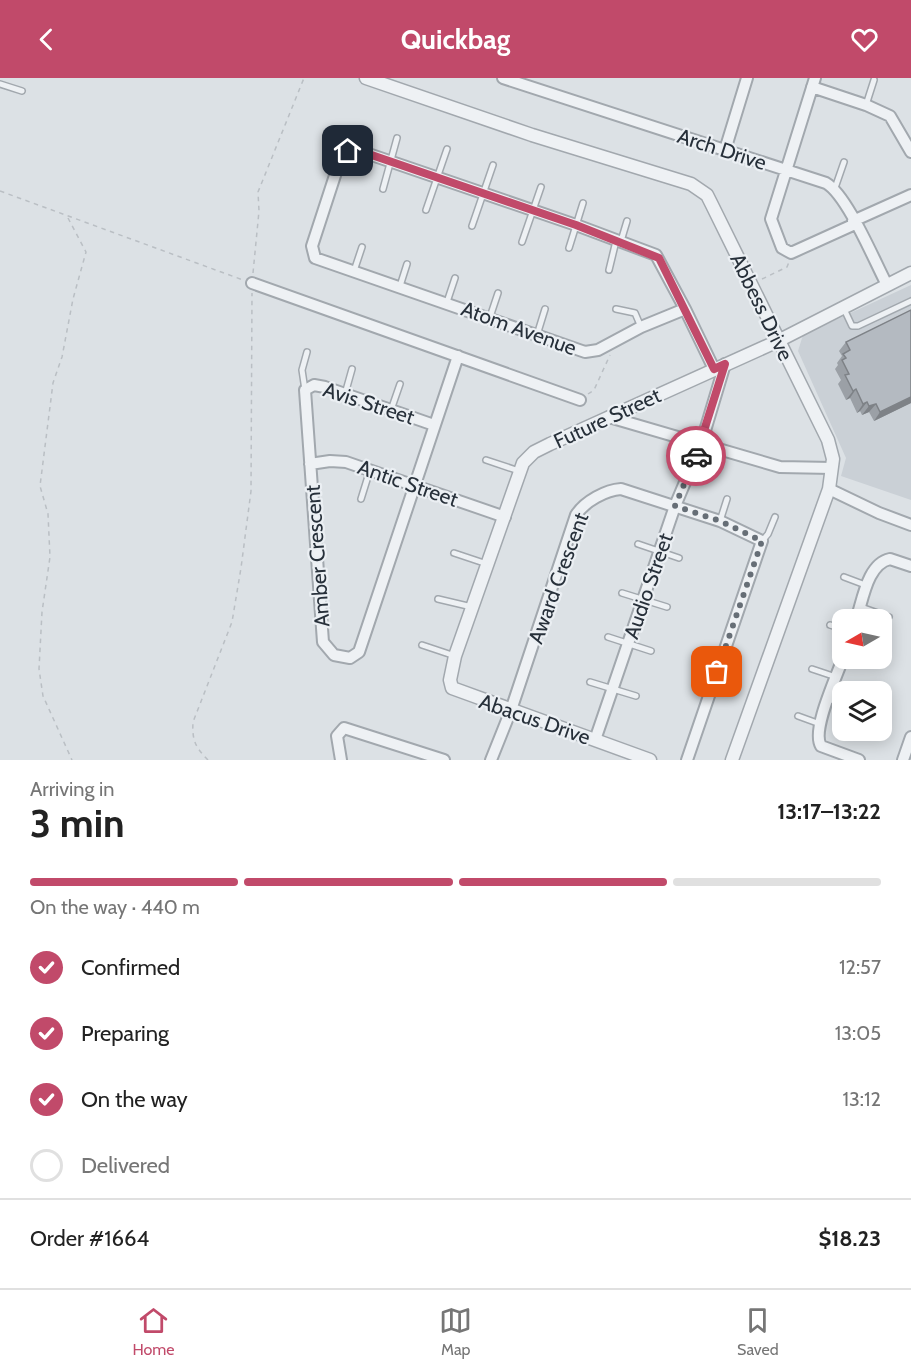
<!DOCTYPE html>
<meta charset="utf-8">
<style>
:root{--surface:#fff;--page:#f6f6f6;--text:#222;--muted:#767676;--line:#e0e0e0;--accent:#c14a6a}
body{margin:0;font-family:Cabin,sans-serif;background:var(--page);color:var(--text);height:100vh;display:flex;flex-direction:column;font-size:22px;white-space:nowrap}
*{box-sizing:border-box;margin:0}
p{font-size:20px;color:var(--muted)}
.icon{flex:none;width:33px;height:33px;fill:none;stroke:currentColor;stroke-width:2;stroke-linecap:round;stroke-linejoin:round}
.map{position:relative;height:682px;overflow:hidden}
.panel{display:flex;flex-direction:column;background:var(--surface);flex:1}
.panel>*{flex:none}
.needle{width:39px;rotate:261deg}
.buttons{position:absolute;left:832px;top:531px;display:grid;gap:12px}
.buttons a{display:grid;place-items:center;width:60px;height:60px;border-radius:12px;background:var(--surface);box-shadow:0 3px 15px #0003;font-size:30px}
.pin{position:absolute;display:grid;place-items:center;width:51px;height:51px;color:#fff;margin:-26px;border-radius:12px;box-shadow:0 3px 9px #0006}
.courier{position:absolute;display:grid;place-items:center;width:60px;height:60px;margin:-30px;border:4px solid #c14a6a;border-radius:50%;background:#fff;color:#222;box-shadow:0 2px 8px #0007}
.headline em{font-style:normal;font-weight:800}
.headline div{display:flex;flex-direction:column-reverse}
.headline{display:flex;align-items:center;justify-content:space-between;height:102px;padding:0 30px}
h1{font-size:39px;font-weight:800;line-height:45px}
.bar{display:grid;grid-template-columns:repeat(4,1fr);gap:9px 6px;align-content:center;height:72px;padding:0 30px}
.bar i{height:8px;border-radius:4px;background:var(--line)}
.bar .active{background:var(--accent)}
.bar p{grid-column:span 4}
.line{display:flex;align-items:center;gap:15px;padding:0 30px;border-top:2px solid var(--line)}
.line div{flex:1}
ol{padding:0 30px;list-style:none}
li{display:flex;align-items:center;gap:18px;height:66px}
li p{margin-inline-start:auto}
li .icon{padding:6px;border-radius:50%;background:var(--accent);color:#fff;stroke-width:4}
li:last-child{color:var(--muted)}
li i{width:33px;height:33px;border:3px solid var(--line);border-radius:50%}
header{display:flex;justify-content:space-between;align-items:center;height:78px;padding:0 30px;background:var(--accent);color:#fff;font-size:27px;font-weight:800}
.tabs{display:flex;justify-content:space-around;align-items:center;height:84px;border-top:2px solid var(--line);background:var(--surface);font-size:16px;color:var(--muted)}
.tabs a{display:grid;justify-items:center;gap:3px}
.tabs .active{color:var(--accent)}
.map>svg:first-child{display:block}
.built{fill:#cad0d6}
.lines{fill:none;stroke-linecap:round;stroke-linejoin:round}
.service-casing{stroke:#a2a8ae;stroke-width:8}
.minor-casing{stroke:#a2a8ae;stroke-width:14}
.tertiary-casing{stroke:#a2a8ae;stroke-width:15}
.path{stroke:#babfc4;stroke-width:1.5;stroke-dasharray:4.5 4.5;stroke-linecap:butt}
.service{stroke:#eef1f4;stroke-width:5}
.minor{stroke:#eef1f4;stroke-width:10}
.tertiary{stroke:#eef1f4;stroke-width:12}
.wall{fill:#9ba0a6}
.shaded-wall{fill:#7e8287}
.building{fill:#b4bac1;stroke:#7e8287;stroke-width:1.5}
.done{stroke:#666e76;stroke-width:6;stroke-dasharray:0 10.8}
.route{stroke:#c14a6a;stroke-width:8}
.labels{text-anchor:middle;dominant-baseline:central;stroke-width:4.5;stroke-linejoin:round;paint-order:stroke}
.street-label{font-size:21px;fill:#27303a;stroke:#ebeff3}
</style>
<header><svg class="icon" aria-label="back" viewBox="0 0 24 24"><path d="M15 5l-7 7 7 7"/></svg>Quickbag<svg class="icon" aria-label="heart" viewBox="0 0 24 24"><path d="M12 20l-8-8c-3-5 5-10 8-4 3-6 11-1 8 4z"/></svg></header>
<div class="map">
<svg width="911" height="682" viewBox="0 0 911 682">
<rect width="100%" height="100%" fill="#dce1e5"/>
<!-- built -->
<path class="built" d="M911,207v215l-70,-24 5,-18 -48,-107 5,-16z"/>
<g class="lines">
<!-- service casing -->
<g class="service-casing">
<path id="service" d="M0,6l22,7
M866,27l8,-25
M835,110l9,-26
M383,111l14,-51
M426,132l21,-61
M472,148l21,-61
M621,163l6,-20
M522,164l19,-55
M569,170l14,-45
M609,192l7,-29
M354,193l8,-24
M400,208l7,-22
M447,224l8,-24
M616,231l19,4 6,14
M844,231l8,17h6l53,-25
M490,239l8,-24
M537,257l8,-26
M305,312l-3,-20 5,-18
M345,316l7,-25
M391,332l9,-26
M486,382l33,11
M361,421l9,-29
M720,443l7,-22
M762,463l6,-7 7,-17
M638,466l41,14
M454,475l33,11
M844,499l24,9
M622,515l45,14
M438,521l34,8
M861,529l28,10
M830,547l13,4
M608,559l43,14
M422,567l33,11
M861,580l12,5
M812,591l24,8
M590,604l46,14
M828,621l15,5
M798,638l22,8"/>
</g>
<!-- minor casing -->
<g class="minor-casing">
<path id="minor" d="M503,0l323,105c21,12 48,77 61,102
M815,0l-44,141 11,29 9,5 64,-29
M812,9l54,18 24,11 21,36
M357,72l219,75 80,30 29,54 -44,18 -43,23 -13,2 -270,-94 -3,-12 29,-89 7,-6z
M725,72l22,-72
M853,143l58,-26
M252,205l328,117
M685,231l29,60
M609,339l171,50 52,1
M434,347l-109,-38 -11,-2 -9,5 18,252 11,13 16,3 9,-6 99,-296
M310,386l20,-3 16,1 159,55
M829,411l50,24 32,12
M856,542c7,-20 11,-56 34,-61l21,7
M843,580c-6,18 -32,72 -22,88l38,14
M595,662l80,-234 26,-62 24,-80
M341,682l-4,-24 7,-8 100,32
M491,682l20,-50 65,-195c9,-14 30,-25 45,-26l99,32 42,20 -75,219
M903,682l8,-23"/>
</g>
<!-- tertiary casing -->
<g class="tertiary-casing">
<path id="tertiary" d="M366,0l166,57 159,49 16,11 5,10 116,235 5,19 -4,30 -97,271
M650,682l-198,-72 -2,-8 5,-24 68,-193 11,-11 16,-8 228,-103 133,-68"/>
</g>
<!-- path -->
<path class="path" d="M0,113l243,89
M68,140l18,34 -13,47 -11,58 -9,26 -13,103 8,28 2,43 -8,55 -3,57 4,27 29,64
M253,195l6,-62 -1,-19 46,-114
M762,201l25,-12 2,-5
M588,316l6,-4 16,-35
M208,682c-13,-13 -16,-20 -15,-38l39,-100 9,-54 10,-77 1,-198"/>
<!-- service -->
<use href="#service" class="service"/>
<!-- minor -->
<use href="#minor" class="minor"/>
<!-- tertiary -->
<use href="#tertiary" class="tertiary"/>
</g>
<!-- wall -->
<path class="wall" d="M911,232v93l-37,18 -5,-9 -7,3 -2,-4 -3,2 -7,-15 -4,2 -8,-16 3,-4 -6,-11 3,-4 -1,-2 5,-7 -3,-5 7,-9z"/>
<!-- shaded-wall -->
<path class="shaded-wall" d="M856,311l-6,9 -4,2 7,-9z
M911,319v6l-37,18 6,-9z
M867,324l-7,9 -3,2 6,-9z
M876,326l-7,8 -7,3 7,-9z"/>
<!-- building -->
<path class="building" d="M911,232v87l-31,15 -4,-8 -7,2 -2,-4 -4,2 -7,-15 -3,2 -8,-16 4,-1 -7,-14 4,-2 -3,-4 7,-4 -4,-8z"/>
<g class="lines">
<!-- done -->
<path class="done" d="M696,378l-21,50 45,15 42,20 -45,131"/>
<!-- route -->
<path class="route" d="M348,73l9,-1 219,75 83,33 55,111 11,-5 -29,92"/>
</g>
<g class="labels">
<!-- street labels -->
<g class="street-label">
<text transform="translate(722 71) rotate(18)">Arch Drive</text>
<text transform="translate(762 229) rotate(64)">Abbess Drive</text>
<text transform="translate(519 250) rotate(20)">Atom Avenue</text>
<text transform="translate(369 325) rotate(18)">Avis Street</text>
<text transform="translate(607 340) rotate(-25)">Future Street</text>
<text transform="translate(408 405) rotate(19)">Antic Street</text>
<text transform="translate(317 478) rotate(-94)">Amber Crescent</text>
<text transform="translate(558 500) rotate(-70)">Award Crescent</text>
<text transform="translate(648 508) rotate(-71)">Audio Street</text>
<text transform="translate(535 641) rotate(19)">Abacus Drive</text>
</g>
</g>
</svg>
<div class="buttons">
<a><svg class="needle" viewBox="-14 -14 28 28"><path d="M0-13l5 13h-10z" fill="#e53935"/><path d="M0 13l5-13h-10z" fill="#767676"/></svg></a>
<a><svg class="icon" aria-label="layers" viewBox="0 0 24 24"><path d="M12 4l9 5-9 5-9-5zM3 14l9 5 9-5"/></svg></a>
</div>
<div class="pin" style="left:717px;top:594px;background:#ea580c"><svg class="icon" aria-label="bag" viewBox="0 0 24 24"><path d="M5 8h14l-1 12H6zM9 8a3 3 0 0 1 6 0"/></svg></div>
<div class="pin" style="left:348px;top:73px;background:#1f2937"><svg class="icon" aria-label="home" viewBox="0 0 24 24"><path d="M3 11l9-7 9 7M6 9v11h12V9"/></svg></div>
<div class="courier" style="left:696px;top:378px"><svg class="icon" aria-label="car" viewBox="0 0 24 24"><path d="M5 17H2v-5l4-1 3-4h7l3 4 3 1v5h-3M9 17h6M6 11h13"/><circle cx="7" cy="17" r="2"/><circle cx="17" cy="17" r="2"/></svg></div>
</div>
<section class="panel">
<div class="headline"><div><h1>3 min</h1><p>Arriving in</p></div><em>13:17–13:22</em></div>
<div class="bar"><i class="active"></i><i class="active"></i><i class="active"></i><i></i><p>On the way · 440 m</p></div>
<ol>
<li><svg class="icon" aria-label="check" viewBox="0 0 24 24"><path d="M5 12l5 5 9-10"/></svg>Confirmed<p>12:57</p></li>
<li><svg class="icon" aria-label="check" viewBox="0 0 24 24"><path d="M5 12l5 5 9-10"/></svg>Preparing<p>13:05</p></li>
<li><svg class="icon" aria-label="check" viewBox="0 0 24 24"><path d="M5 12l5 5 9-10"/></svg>On the way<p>13:12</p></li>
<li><i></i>Delivered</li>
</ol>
<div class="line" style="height:78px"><div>Order #1664</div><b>$18.23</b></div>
</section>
<nav class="tabs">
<a class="active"><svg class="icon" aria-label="home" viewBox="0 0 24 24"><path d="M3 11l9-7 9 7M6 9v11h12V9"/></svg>Home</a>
<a><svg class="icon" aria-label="map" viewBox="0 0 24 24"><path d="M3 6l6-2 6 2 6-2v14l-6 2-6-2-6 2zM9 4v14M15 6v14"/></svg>Map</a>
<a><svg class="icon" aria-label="saved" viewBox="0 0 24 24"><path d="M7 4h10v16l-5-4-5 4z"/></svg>Saved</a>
</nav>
